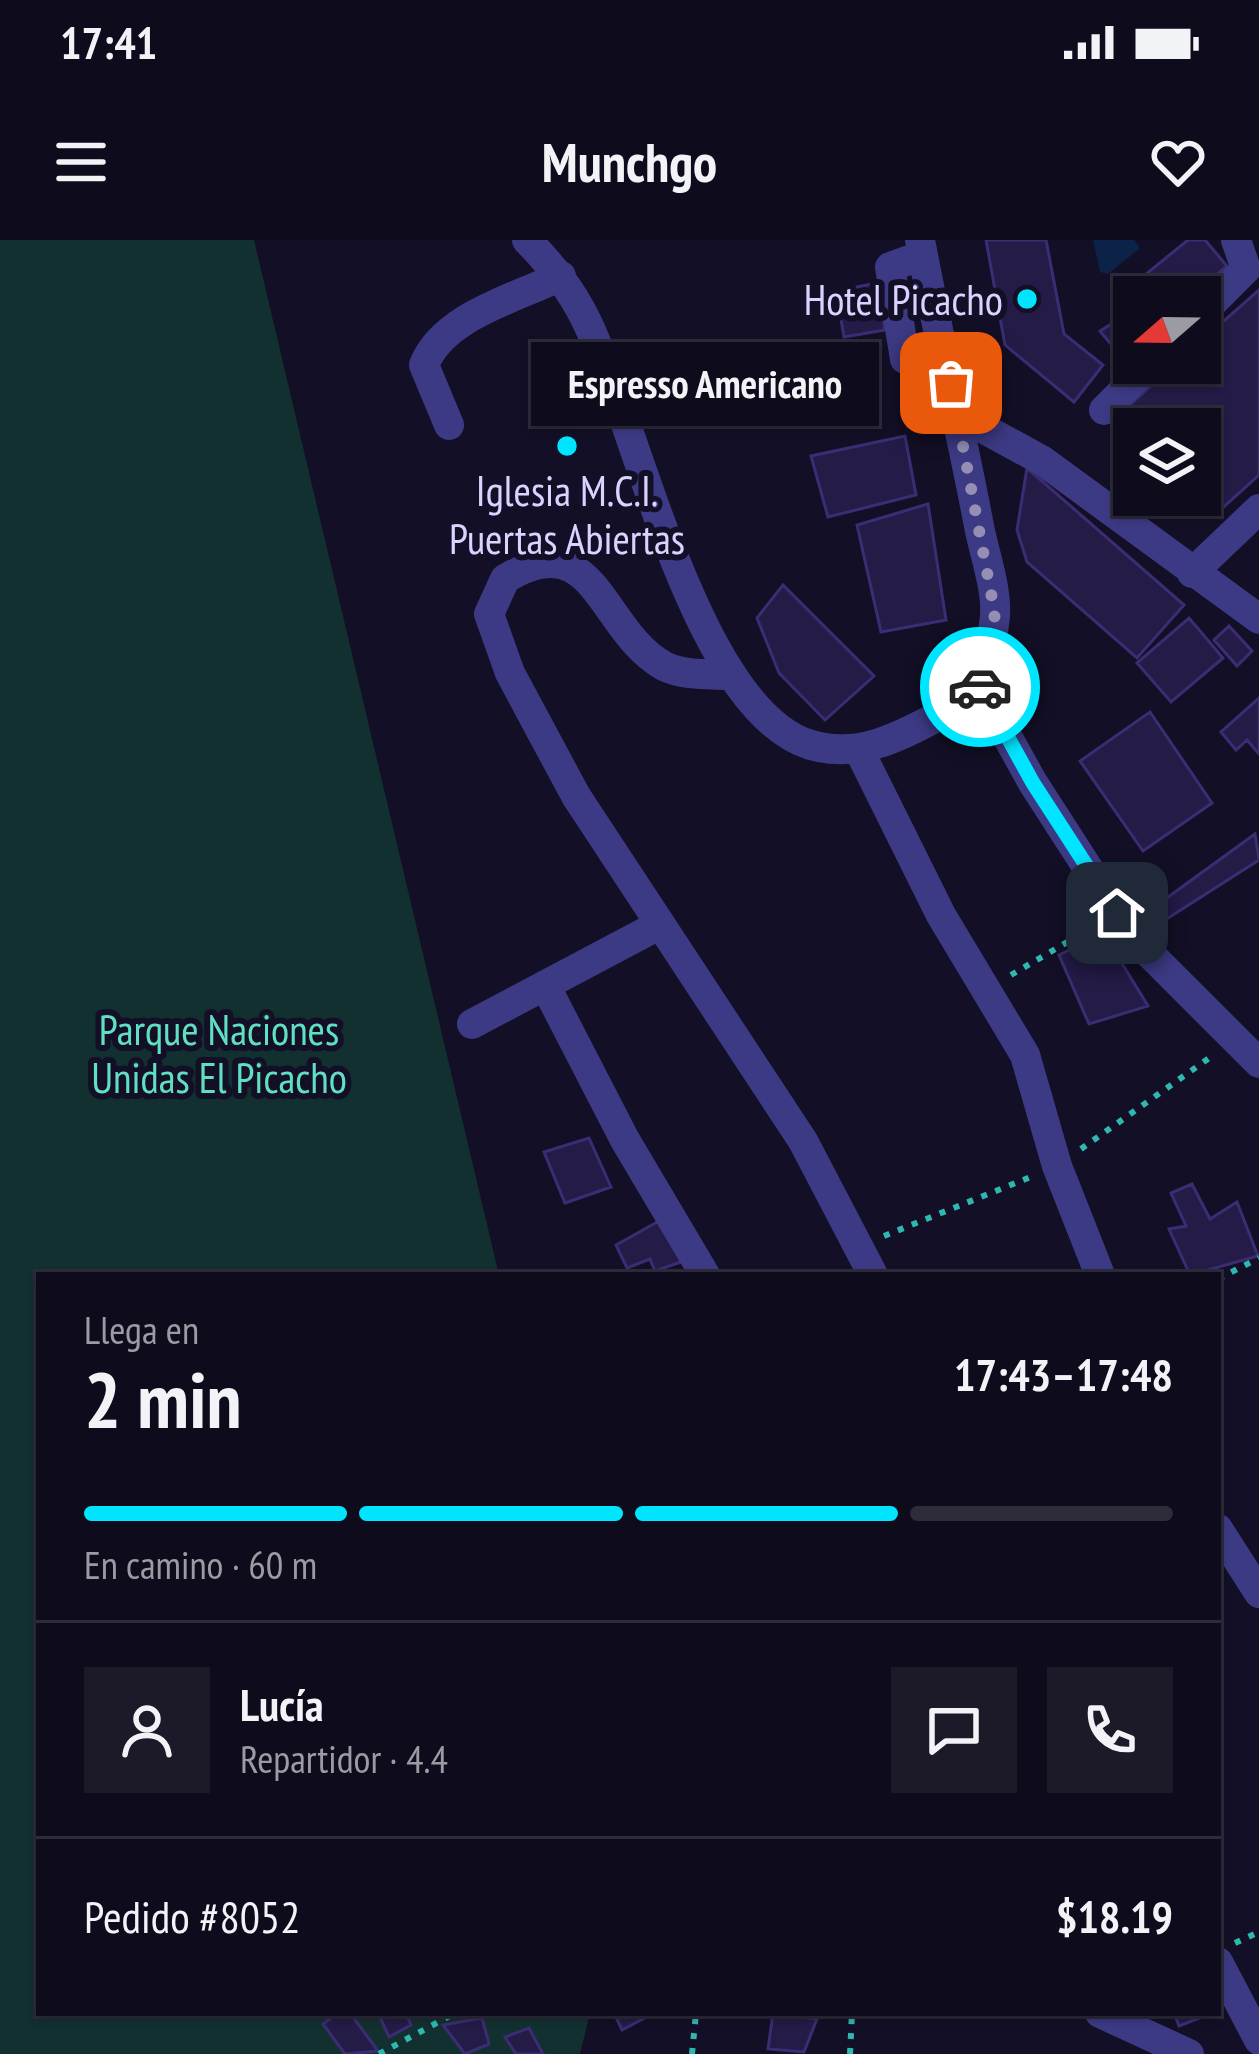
<!DOCTYPE html>
<html lang="es">
<meta charset="utf-8">
<style>
:root{--surface:#0e0b1c;--page:#1c1929;--text:#f1f3f6;--muted:#9b9ba3;--line:#2e2b3b;--accent:#00e5ff}
body{margin:0;font-family:"PT Sans Narrow",sans-serif;background:var(--page);color:var(--text);height:100vh;display:flex;flex-direction:column;font-size:45px;white-space:nowrap}
*{box-sizing:border-box;margin:0}
p{font-size:39px;color:var(--muted)}
.icon{flex:none;width:66px;height:66px;fill:none;stroke:currentColor;stroke-width:2;stroke-linecap:round;stroke-linejoin:round}
.map{position:relative;flex:1;overflow:hidden}
.side{position:absolute;left:36px;top:1032px;width:1185px;height:744px;display:flex;flex-direction:column;background:var(--surface);border-radius:0px;box-shadow:0 3px 9px #0004,0 0 0 3px var(--line)}
.side>*{flex:none}
.needle{width:78px;rotate:250deg}
.controls{position:absolute;left:1113px;top:36px;display:grid;gap:24px}
.controls a{display:grid;place-items:center;width:108px;height:108px;border-radius:0px;background:var(--surface);box-shadow:0 3px 9px #0004,0 0 0 3px var(--line);font-size:60px}
.pin{position:absolute;display:grid;place-items:center;width:102px;height:102px;color:#fff;margin:-51px;border-radius:24px;box-shadow:0 6px 18px #0006}
.courier{position:absolute;display:grid;place-items:center;width:120px;height:120px;margin:-60px;border:9px solid #00e5ff;border-radius:50%;background:#fff;color:#222;box-shadow:0 3px 15px #0007}
.bubble{position:absolute;height:84px;border-radius:0px;background:var(--surface);box-shadow:0 3px 9px #0004,0 0 0 3px var(--line);font-size:39px;font-weight:700;line-height:84px;text-align:center}
.summary em{font-style:normal;font-weight:700}
.summary div{display:flex;flex-direction:column-reverse}
.summary{display:flex;align-items:center;justify-content:space-between;height:204px;padding:0 48px}
h1{font-size:78px;font-weight:700;line-height:90px}
.bar{display:grid;grid-template-columns:repeat(4,1fr);gap:18px 12px;align-content:center;height:144px;padding:0 48px}
.bar i{height:15px;border-radius:9px;background:var(--line)}
.bar .on{background:var(--accent)}
.bar p{grid-column:span 4}
.line{display:flex;align-items:center;gap:30px;padding:0 48px;border-top:3px solid var(--line)}
.line div{flex:1}
.round{display:grid;place-items:center;flex:none;width:126px;height:126px;border-radius:0px;background:var(--page)}
.status{display:flex;justify-content:space-between;align-items:center;height:84px;padding:0 60px;background:var(--surface);direction:ltr}
.status svg{height:33px;fill:currentColor}
header{display:flex;justify-content:space-between;align-items:center;height:156px;padding:0 48px;background:var(--surface);font-size:54px;font-weight:700}
.map>svg:first-child{display:block}
.green{fill:#12302f}
.water{fill:#0c2248}
.building{fill:#241b47;stroke:#3b2d73;stroke-width:3}
.lines{fill:none;stroke-linecap:round;stroke-linejoin:round}
.path{stroke:#2fb8b0;stroke-width:6;stroke-dasharray:6 9;stroke-linecap:butt}
.minor{stroke:#3d3a85;stroke-width:30}
.done{stroke:#948fb3;stroke-width:12;stroke-dasharray:0 21.6}
.route{stroke:#00e5ff;stroke-width:15}
.poi-dot{fill:#00e5ff;stroke:#130f26;stroke-width:4.5}
.labels{text-anchor:middle;dominant-baseline:central;stroke-width:12;stroke-linejoin:round;paint-order:stroke}
.poi-label{font-size:42px;fill:#d9d4ff;stroke:#130f26;text-anchor:end}
.park-label{font-size:42px;fill:#5fe0c0;stroke:#130f26}
</style>
<div class="status"><b>17:41</b><svg viewBox="0 0 49 12"><path d="M0 12V9h3v3zM5 12V6h3v6zM10 12V3h3v9zM15 12V0h3v12zM26 1h20v11H26zM47 4h2v5h-2z"/></svg></div>
<header><svg class="icon" aria-label="menu" viewBox="0 0 24 24"><path d="M4 6h16M4 12h16M4 18h16"/></svg>Munchgo<svg class="icon" aria-label="heart" viewBox="0 0 24 24"><path d="M12 20l-8-8c-3-5 5-10 8-4 3-6 11-1 8 4z"/></svg></header>
<div class="map">
<svg width="1259" height="1814" viewBox="0 0 1259 1814">
<rect width="100%" height="100%" fill="#130f26"/>
<!-- green -->
<path class="green" d="M0,0h254l245,1035h-460v738h551l-10,41h-580z"/>
<!-- water -->
<path class="water" d="M1093,0h41l6,8 -32,26 -8,-2z"/>
<!-- building -->
<path class="building" d="M986,0h60l18,94 39,31 -29,37 -69,-57z
M1188,0h17l22,26 -37,31h-56v47l-13,12 -21,-25 33,-21 -14,-14z
M877,43l8,47 -41,7 -8,-46z
M1259,50v185l-41,37 -18,-20v-63h-66v19l-23,-26 65,-59h24v-21z
M905,196l11,59 -88,22 -17,-61z
M1027,228l157,137 -47,53 -110,-96 -10,-32z
M928,264l18,116 -65,12 -24,-107z
M783,345l91,91 -49,44 -46,-47 -22,-55z
M1189,378l34,40 -52,44 -34,-39z
M1229,386l23,25 -15,15 -23,-26z
M1259,458v56l-12,-14 -11,10 -15,-18z
M1150,472l62,91 -69,48 -63,-90z
M1255,594l4,26 -105,67 -12,-11z
M1104,694l44,72 -59,18 -30,-69z
M589,898l22,49 -46,16 -21,-51z
M1192,944l18,35 27,-17 21,54 -68,19 -21,-46 17,-3 -15,-33z
M659,981l25,40 -29,10 -5,-12 -23,9 -11,-23z
M338,1773h12l28,38 -33,3 -22,-30z
M378,1773h28l5,12 -22,12z
M614,1773h35l1,2 -28,15z
M773,1773l44,6 -13,33 -36,-3z
M1174,1773h38l-33,13z
M482,1778l7,26 -24,10 -22,-29z
M529,1788l14,26h-27l-11,-17z"/>
<g class="lines">
<!-- path -->
<path class="path" d="M1011,735l82,-48
M1081,909l131,-93
M884,996l149,-60
M1218,1039l41,-21
M1235,1703l24,-11
M379,1814l76,-41
M692,1814l4,-41
M850,1814l2,-41"/>
<!-- minor -->
<path class="minor" d="M527,0c24,25 44,49 59,80 50,102 110,391 225,425 46,14 89,-8 129,-30 34,-19 52,-61 55,-99 2,-28 -11,-63 -16,-90 -18,-96 -41,-190 -59,-286
M1200,75l46,-46 -10,-29
M905,119l-15,-92 33,-12
M1104,170l47,-47
M959,175l84,46 216,158
M449,185l-25,-60c19,-49 92,-67 137,-89
M1192,333l67,-64
M730,435c-21,-1 -46,1 -66,-9 -64,-35 -68,-144 -159,-87l-16,35 21,59 66,123 227,345 70,134
M977,442l56,101 98,152 128,128
M859,510l82,165 84,140 32,111 43,109
M545,745l80,155 80,135
M472,784l185,-98
M1218,1289l41,64
M1218,1722l41,78
M1100,1773l89,41"/>
</g>
<g class="lines">
<!-- done -->
<path class="done" d="M951,143l44,231 -15,73"/>
<!-- route -->
<path class="route" d="M980,447l53,96 84,130"/>
</g>
<!-- markers -->
<g class="poi-dot">
<circle cx="1027" cy="59" r="12"/>
<circle cx="567" cy="206" r="12"/>
</g>
<g class="labels">
<!-- poi labels -->
<g class="poi-label">
<text x="1003" y="59">Hotel Picacho</text>
<text x="567" y="250" text-anchor="middle">Iglesia M.C.I.<tspan x="567" dy="48">Puertas Abiertas</tspan></text>
</g>
<!-- park labels -->
<g class="park-label">
<text x="219" y="789">Parque Naciones<tspan x="219" dy="48">Unidas El Picacho</tspan></text>
</g>
</g>
</svg>
<div class="controls">
<a><svg class="needle" viewBox="-14 -14 28 28"><path d="M0-13l5 13h-10z" fill="#e53935"/><path d="M0 13l5-13h-10z" fill="#9b9ba3"/></svg></a>
<a><svg class="icon" aria-label="layers" viewBox="0 0 24 24"><path d="M12 4l9 5-9 5-9-5zM3 14l9 5 9-5"/></svg></a>
</div>
<div class="pin" style="left:951px;top:143px;background:#ea580c"><svg class="icon" aria-label="bag" viewBox="0 0 24 24"><path d="M5 8h14l-1 12H6zM9 8a3 3 0 0 1 6 0"/></svg></div>
<div class="pin" style="left:1117px;top:673px;background:#1f2937"><svg class="icon" aria-label="home" viewBox="0 0 24 24"><path d="M3 11l9-7 9 7M6 9v11h12V9"/></svg></div>
<div class="courier" style="left:980px;top:447px"><svg class="icon" aria-label="car" viewBox="0 0 24 24"><path d="M5 17H2v-5l4-1 3-4h7l3 4 3 1v5h-3M9 17h6M6 11h13"/><circle cx="7" cy="17" r="2"/><circle cx="17" cy="17" r="2"/></svg></div>
<div class="bubble" style="left:531px;top:102px;width:348px">Espresso Americano</div>
<section class="side">
<div class="summary"><div><h1>2 min</h1><p>Llega en</p></div><em>17:43–17:48</em></div>
<div class="bar"><i class="on"></i><i class="on"></i><i class="on"></i><i></i><p>En camino · 60 m</p></div>
<div class="line" style="height:216px"><a class="round"><svg class="icon" aria-label="person" viewBox="0 0 24 24"><circle cx="12" cy="8" r="4"/><path d="M4 21q1-7 8-7t8 7"/></svg></a><div><b>Lucía</b><p>Repartidor · 4.4</p></div><a class="round"><svg class="icon" aria-label="chat" viewBox="0 0 24 24"><path d="M4 5h16v11H9l-5 4z"/></svg></a><a class="round"><svg class="icon" aria-label="phone" viewBox="0 0 24 24"><path d="M5 4h4l2 5-3 2q2 4 5 5l2-3 5 2v4C11 20 4 13 5 4z"/></svg></a></div>
<div class="line" style="height:156px"><div>Pedido #8052</div><b>$18.19</b></div>
</section>
</div>
